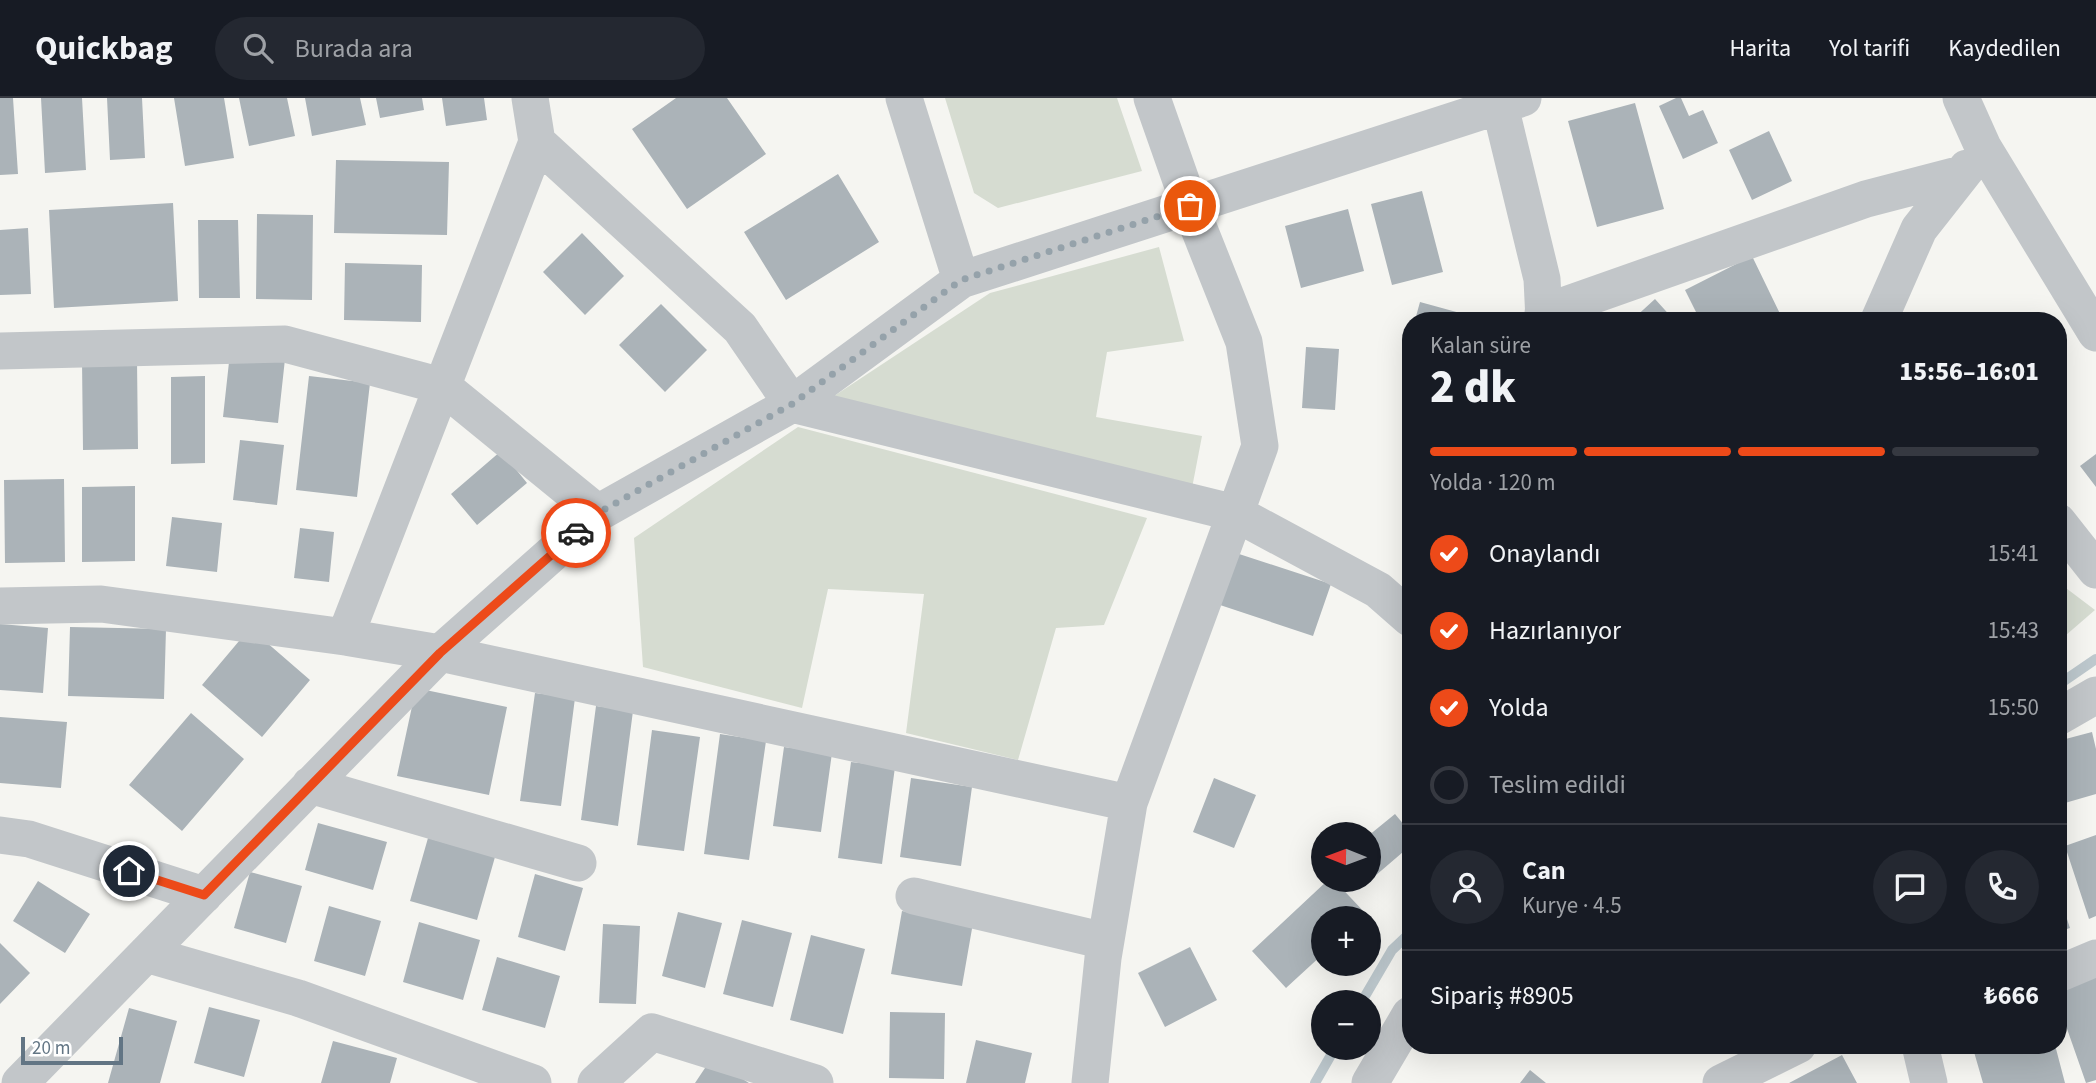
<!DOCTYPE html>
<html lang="tr">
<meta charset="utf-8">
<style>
:root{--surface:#171b24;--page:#242831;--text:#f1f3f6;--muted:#9ea1a6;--line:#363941;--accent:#ed4a19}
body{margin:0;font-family:"Source Sans 3",sans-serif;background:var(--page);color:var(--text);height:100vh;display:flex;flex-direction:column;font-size:26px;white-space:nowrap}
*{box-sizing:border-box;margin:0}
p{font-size:23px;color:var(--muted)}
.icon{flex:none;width:38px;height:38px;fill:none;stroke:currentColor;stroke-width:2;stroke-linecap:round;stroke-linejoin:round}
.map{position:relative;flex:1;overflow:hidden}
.panel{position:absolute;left:1402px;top:214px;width:665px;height:742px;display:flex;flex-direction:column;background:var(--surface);border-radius:28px;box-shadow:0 7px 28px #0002}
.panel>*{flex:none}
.needle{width:46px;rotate:271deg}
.fabs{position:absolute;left:1311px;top:724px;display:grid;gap:14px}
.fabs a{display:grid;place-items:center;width:70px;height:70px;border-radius:50%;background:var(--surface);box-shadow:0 7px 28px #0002;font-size:35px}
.scale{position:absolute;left:21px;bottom:18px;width:102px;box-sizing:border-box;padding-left:7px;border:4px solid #627584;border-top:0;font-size:19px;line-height:24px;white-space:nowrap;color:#627584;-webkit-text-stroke:5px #fff;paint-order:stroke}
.pin{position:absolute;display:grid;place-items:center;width:60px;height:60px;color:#fff;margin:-30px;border:4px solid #fff;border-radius:50%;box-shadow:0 2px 7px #0007}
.courier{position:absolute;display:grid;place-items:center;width:70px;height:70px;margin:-35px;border:5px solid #ed4a19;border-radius:50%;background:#fff;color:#222;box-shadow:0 2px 9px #0007}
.overview em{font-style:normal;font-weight:800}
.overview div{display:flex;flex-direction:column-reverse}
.overview{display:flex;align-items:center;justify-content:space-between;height:119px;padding:0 28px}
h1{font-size:46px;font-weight:800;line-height:52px}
.bar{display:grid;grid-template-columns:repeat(4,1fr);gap:10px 7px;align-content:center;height:84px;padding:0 28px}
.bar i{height:9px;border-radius:5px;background:var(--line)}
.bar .selected{background:var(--accent)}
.bar p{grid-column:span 4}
.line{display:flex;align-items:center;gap:18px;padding:0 28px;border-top:2px solid var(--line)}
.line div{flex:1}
.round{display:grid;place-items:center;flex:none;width:74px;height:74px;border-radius:37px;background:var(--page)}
ol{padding:0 28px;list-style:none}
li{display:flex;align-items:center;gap:21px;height:77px}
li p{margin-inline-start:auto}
li .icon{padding:7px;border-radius:50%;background:var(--accent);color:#fff;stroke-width:4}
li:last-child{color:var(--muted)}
li i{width:38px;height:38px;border:4px solid var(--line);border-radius:50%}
header{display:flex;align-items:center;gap:42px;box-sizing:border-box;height:98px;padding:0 35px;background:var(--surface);border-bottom:2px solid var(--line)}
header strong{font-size:33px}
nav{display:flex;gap:38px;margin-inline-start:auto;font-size:24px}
.search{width:490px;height:63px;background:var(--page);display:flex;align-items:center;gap:18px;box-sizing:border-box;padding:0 24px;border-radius:38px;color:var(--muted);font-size:26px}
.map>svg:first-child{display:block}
.green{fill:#d6dcd1}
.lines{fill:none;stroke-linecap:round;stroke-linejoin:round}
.stream{stroke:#bdc8cd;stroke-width:10}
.building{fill:#abb3b8}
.minor{stroke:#c2c6c9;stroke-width:37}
.done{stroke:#95a2aa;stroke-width:7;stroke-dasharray:0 12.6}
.route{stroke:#ed4a19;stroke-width:9}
</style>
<header>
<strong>Quickbag</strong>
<div class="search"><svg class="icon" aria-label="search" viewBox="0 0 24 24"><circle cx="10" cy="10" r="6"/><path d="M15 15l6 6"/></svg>Burada ara</div>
<nav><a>Harita</a><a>Yol tarifi</a><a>Kaydedilen</a></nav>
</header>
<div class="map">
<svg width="2096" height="985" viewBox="0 0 2096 985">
<rect width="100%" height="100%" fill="#f5f5f1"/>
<!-- green -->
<path class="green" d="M945,0h172l25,73 -144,37 -24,-15z
M1159,149l25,94 -77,11 -11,65 106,19 -10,52 -361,-90 159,-105z
M798,329l349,91 -43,107 -48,3 -38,132 -112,-27 18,-139 -96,-5 -26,119 -159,-41 -9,-129z
M2058,484l37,28 -37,32z"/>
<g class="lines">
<!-- stream -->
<path class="stream" d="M2058,587l38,-26
M1361,905l31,-53 18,-17
M1315,985l20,-35"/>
</g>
<!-- building -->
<path class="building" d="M0,0h13l5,76 -18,1z
M41,0h41l4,72 -41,3z
M107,0h35l3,60 -35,2z
M174,0h50l10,60 -49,8z
M239,0h48l8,38 -46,10z
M305,0h55l6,27 -54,11z
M376,0h46l2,12 -44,8z
M442,0h42l3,22 -41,6z
M676,0h51l39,56 -79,55 -55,-80z
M1676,0h5l8,18 14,-6 15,33 -35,16 -24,-53z
M1635,5l29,106 -67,18 -29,-106z
M1769,33l23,50 -40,19 -23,-50z
M336,62l113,2 -2,73 -113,-2z
M838,76l41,68 -93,58 -42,-68z
M1422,93l21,81 -51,13 -21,-81z
M173,105l5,98 -124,7 -5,-98z
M1348,111l16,62 -63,17 -16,-62z
M257,116l56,1 -1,85 -56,-1z
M198,122h40l2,78h-41z
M28,130l3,66 -31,1v-65z
M582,135l42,43 -39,39 -42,-43z
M1752,158l31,64h-83l-15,-30z
M345,165l77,2 -1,57 -77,-2z
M1655,201l19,21h-42z
M1420,204l62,17 -1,1h-66z
M661,206l46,46 -42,42 -46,-47z
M1306,249l33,2 -4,61 -33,-2z
M230,255l55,6 -7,64 -55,-6z
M82,262h55l1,89 -55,1z
M205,278v87l-34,1v-87z
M309,278l61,7 -13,114 -61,-7z
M240,342l44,5 -7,60 -44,-5z
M501,353l26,32 -50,42 -26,-31z
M2096,356v33l-16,-21z
M64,381l1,83 -60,1 -1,-83z
M135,388v75l-53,1v-75z
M172,419l50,6 -5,49 -51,-6z
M300,430l34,4 -5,50 -35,-4z
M1236,455l95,31 -18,52 -93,-31z
M0,526l48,4 -5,65 -43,-3z
M70,529l96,2 -2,70 -96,-3z
M250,530l60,52 -48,57 -60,-52z
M416,590l91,19 -18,88 -92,-19z
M535,595l40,5 -14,108 -41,-5z
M596,608l37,5 -15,115 -37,-6z
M191,615l53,46 -62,72 -53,-46z
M0,619l67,5 -6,66 -61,-5z
M652,632l48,7 -16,114 -47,-6z
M2092,634l4,17v45l-38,11v-64z
M720,636l46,7 -17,119 -45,-6z
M784,649l48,6 -11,79 -48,-6z
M851,664l44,5 -13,97 -44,-6z
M911,680l61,9 -11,79 -61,-9z
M1214,680l42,17 -22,53 -41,-16z
M1395,716l15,18v14l-42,36v-46z
M318,725l69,19 -14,48 -68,-20z
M2096,737v81l-7,3 -24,-73z
M428,740l67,19 -18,63 -67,-19z
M250,774l52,14 -16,57 -52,-15z
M535,776l48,14 -18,63 -47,-14z
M1328,782h6l32,34 -5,5h-38v35l-37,34 -34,-37z
M38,783l52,33 -25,39 -52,-32z
M2058,794l12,36 -12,4z
M329,808l52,15 -16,55 -51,-15z
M902,813l71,12 -11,63 -71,-12z
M678,814l44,11 -17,65 -43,-12z
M742,822l50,13 -19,74 -50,-13z
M419,824l61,18 -17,60 -60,-18z
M603,826l37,2 -4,78 -37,-1z
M811,837l54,14 -22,85 -53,-14z
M0,845l30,30 -30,31z
M1190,849l27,53 -52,27 -27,-54z
M497,859l63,19 -15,52 -63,-18z
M2096,872v110l-10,3 -28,-80v-19z
M209,909l51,13 -16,57 -50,-14z
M129,910l48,13 -17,62h-52z
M890,914l55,1 -1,66 -55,-1z
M976,942l56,13 -7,30h-59z
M333,943l64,17 -7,25h-69z
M1972,947h83l10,38h-82z
M1842,957l15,28h-68z
M711,961l38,24h-54z
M1530,972l16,13h-26z"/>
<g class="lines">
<!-- minor -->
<path class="minor" d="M530,0l7,44 203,186 52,76 443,109 143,77 32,28
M904,0l57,182
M1498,0l44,181 2,41
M1961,0l22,49 113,186
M1543,215l323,-114 96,-25
M1879,222l40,-91 48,-61
M0,253l285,-7 157,42 156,127
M2058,424l38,48
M0,508l101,-2 244,33 95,16 689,150
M345,539l192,-495
M2058,619l38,-22
M310,687l268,78
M0,737l29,4 175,56
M914,798l191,45
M146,856l152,44 235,85
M2058,876l38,-16
M1920,947l9,38
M20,985l420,-430 158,-140 194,-109 169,-124 562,-182
M596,985l56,-51 163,51
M1090,985l13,-125 26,-155 131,-357 -16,-104 -54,-136 -38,-108
M1370,985l40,-68
M1721,985l77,-38"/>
</g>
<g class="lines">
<!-- done -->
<path class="done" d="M576,435l22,-20 194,-109 169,-124 229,-74"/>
<!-- route -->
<path class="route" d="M129,773l75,24 236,-242 136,-120"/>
</g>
</svg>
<div class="fabs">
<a><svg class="needle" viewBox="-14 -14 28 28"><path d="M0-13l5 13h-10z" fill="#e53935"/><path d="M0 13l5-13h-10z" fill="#9ea1a6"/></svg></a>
<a>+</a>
<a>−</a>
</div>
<div class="scale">20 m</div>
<div class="pin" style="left:1190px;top:108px;background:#ea580c"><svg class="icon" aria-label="bag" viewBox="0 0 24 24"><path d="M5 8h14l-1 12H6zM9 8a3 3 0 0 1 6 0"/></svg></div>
<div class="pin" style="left:129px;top:773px;background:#1f2937"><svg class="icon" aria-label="home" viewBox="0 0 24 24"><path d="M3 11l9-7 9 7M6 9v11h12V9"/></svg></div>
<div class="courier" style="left:576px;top:435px"><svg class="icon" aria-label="car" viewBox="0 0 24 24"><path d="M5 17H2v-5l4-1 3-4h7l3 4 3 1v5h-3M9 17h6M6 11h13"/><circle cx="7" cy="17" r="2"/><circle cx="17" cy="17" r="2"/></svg></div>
<section class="panel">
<div class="overview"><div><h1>2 dk</h1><p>Kalan süre</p></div><em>15:56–16:01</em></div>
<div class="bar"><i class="selected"></i><i class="selected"></i><i class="selected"></i><i></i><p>Yolda · 120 m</p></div>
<ol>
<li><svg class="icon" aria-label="check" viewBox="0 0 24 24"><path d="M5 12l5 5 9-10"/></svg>Onaylandı<p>15:41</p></li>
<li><svg class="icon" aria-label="check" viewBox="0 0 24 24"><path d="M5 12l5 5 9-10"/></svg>Hazırlanıyor<p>15:43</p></li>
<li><svg class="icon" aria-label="check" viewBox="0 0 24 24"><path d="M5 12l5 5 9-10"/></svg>Yolda<p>15:50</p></li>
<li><i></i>Teslim edildi</li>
</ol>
<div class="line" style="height:126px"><a class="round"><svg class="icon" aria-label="person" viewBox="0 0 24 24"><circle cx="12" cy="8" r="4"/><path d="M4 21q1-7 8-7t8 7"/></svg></a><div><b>Can</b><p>Kurye · 4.5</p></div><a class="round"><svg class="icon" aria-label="chat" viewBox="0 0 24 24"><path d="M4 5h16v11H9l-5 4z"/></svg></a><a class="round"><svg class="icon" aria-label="phone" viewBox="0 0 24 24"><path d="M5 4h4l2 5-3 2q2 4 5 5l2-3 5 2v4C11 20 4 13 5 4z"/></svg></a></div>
<div class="line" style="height:91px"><div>Sipariş #8905</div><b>₺666</b></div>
</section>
</div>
